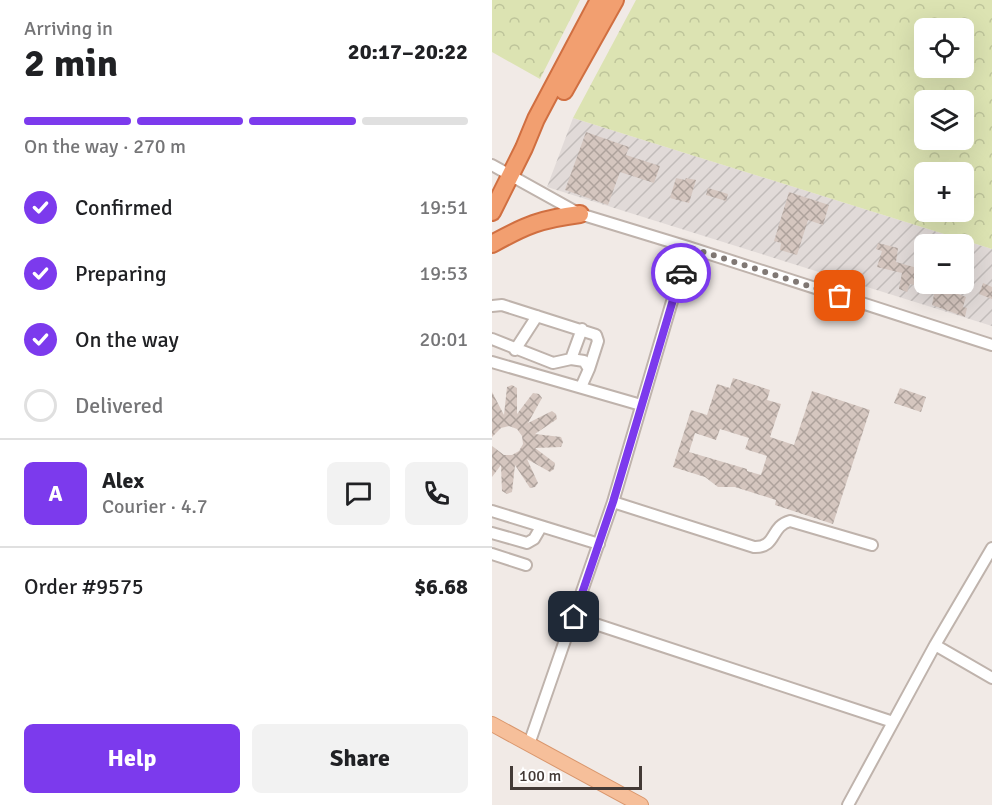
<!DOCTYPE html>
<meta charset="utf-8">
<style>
:root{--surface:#fff;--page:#f2f2f2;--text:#202124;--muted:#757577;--line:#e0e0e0;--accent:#7c3aed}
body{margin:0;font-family:Signika,sans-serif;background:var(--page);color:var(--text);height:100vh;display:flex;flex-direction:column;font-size:22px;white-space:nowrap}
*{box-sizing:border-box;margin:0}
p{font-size:20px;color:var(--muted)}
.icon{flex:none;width:33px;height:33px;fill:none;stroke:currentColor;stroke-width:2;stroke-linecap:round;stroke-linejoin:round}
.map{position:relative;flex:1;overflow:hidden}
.drawer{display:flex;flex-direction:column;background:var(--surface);width:492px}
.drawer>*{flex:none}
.controls{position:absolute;left:422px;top:18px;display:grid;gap:12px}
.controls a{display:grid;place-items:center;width:60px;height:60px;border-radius:9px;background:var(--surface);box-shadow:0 6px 24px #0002;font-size:30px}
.scale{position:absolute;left:18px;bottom:15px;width:132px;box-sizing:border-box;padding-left:6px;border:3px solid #433a36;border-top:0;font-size:16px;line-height:21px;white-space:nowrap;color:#433a36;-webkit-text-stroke:4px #fff;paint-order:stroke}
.pin{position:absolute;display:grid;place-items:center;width:51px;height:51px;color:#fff;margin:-26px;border-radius:12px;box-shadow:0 3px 9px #0006}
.courier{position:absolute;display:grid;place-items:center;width:60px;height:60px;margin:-30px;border:4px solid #7c3aed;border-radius:50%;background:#fff;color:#222;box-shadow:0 2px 8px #0007}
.overview em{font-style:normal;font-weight:700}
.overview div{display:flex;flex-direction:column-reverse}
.overview{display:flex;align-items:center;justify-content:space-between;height:102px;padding:0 24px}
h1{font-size:39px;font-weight:700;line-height:45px}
.bar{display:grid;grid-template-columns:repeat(4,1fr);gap:9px 6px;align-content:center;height:72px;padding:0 24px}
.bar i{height:8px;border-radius:4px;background:var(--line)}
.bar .active{background:var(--accent)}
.bar p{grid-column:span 4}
.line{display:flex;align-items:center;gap:15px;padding:0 24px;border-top:2px solid var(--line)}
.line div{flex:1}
.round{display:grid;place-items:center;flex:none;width:63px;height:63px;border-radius:9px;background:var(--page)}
ol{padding:0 24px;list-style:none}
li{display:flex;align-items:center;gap:18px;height:66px}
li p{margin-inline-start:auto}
li .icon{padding:6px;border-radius:50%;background:var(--accent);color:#fff;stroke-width:4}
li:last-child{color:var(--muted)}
li i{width:33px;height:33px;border:3px solid var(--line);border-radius:50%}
.primary-button{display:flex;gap:12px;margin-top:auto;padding:12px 24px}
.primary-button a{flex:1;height:69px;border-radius:9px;background:var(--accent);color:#fff;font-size:24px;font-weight:700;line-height:69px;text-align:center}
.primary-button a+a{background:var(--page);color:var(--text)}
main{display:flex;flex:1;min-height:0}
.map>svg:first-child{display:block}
.industrial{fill:url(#industrial-furrows);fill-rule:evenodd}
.forest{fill:url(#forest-crowns);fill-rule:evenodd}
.building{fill:url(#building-cross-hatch);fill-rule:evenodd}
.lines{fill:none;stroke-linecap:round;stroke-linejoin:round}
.minor-casing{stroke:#bfb3ac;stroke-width:14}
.major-casing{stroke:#d9966c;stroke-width:16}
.highway-casing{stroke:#d06f41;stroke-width:20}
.minor{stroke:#fff;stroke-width:10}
.major{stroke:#f6bf9a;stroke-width:14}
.highway{stroke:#f29f70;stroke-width:16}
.done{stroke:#807874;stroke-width:6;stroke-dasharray:0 10.8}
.route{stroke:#7c3aed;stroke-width:8}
</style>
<main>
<section class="drawer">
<div class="overview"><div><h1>2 min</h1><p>Arriving in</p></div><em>20:17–20:22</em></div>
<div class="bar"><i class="active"></i><i class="active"></i><i class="active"></i><i></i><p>On the way · 270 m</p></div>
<ol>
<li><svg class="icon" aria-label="check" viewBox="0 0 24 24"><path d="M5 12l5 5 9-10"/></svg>Confirmed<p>19:51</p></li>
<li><svg class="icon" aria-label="check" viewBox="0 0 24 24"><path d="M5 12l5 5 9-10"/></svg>Preparing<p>19:53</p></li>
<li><svg class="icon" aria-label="check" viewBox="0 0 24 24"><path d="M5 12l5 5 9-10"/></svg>On the way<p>20:01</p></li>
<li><i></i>Delivered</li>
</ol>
<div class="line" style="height:108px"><b class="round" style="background:var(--accent);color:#fff">A</b><div><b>Alex</b><p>Courier · 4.7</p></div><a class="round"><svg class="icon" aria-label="chat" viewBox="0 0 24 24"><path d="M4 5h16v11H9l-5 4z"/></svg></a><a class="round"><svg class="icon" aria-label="phone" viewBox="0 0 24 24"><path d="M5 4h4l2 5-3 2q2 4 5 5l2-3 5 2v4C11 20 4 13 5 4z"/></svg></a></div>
<div class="line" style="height:78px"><div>Order #9575</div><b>$6.68</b></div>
<div class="primary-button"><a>Help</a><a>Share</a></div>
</section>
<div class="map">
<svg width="500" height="805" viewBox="0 0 500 805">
<defs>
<pattern id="industrial-furrows" width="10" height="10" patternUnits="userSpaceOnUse" patternTransform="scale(1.5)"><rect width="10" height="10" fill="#e1dad8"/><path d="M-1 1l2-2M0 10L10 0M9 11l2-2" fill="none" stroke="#c2bcba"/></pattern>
<pattern id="forest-crowns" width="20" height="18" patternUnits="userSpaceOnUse" patternTransform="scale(1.5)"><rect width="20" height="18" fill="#dce3b2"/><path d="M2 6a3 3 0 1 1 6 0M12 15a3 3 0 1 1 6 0" fill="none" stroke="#bec49a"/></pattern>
<pattern id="building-cross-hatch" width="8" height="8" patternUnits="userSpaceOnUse" patternTransform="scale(1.5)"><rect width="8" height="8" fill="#d5c6bf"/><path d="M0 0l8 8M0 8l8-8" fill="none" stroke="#aea29c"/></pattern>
</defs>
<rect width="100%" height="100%" fill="#f1eae6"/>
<!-- industrial -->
<path class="industrial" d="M81,118l419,131v77l-445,-139zM432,244h39v40h-39z"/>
<!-- forest -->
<path class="forest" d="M0,0h88l-40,79 -48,-27z
M144,0h356v249l-419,-131zM471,28v40h-39v-40zM471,100v40h-39v-40zM432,172h39v40h-39z"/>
<!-- building -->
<path class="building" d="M94,132l43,15 -3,8 34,11 -6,17 -34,-11 -12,33 -43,-15z
M184,178l9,2 1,-2 10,2 -7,23 -19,-5z
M216,188l20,6 -2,7 -20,-6z
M297,192l40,13 -6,20 -15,-5 -11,35 -17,-5 1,-7 -7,-2z
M386,243l20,5 -2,14 28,8 -5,16 -9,-2 -3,8 -8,-3 3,-16 -25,-6 5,-16 -6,-2z
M491,283l9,4v12l-13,-5z
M449,288l25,9 -3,10 4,1 -2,9 -33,-12 3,-16 5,2z
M241,378l37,12 -3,10 14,4 -11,33 24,8 18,-54 58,19 -37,114 -58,-19 1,-5 -41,-13h-17l-13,-10 -32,-10 18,-57 16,5 10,-31 13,4zM228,429l29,9 -4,11 22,7 -6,19 -14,-4v-2l-58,-17 6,-19 21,7z
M20,385l5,3v26l16,-21 6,1 3,4 -14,25 24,-12 4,3 1,5 -22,15 26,3 2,5 -2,5 -26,1 20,15 -1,6 -4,3 -23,-13 11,24 -3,4 -5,1 -15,-23 -3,27 -5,2 -5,-3 -1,-26 -9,12v-31l12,9h8l7,-4 4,-7 -1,-8 -5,-7 -8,-3 -8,2 -9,9v-45l12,23 3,-28z
M408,388l26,9 -5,15 -27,-9z"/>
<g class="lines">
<!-- minor casing -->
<g class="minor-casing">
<path id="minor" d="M0,165l88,49 108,33 304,98
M0,306l10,-1 94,30 2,6 -9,28
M0,339l61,24 18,-4 13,2 5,8 -8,18
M23,350l22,-34
M79,359l11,-30
M0,362l149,43
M121,502l141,45c23,1 16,-21 36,-26l82,24
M0,511l107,33
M0,533l35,10 7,-4 7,-12
M0,554l34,11
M82,617l319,105
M443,645l57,33
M37,744l84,-242 75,-255
M356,805l87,-160 57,-97"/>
</g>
<!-- major casing -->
<g class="major-casing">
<path id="major" d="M0,724l149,81"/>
</g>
<!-- highway casing -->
<g class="highway-casing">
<path id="highway" d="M72,91l51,-91
M0,212l32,-64 12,-29 63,-119
M0,244c34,-19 49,-25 88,-30"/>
</g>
<!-- minor -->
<use href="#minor" class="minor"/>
<!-- major -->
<use href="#major" class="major"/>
<!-- highway -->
<use href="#highway" class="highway"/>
</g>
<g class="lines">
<!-- done -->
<path class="done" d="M189,273l7,-26 152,49"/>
<!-- route -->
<path class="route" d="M82,617l39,-115 68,-229"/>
</g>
</svg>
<div class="controls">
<a><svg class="icon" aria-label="locate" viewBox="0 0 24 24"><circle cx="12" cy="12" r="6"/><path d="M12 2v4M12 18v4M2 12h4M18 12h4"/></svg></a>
<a><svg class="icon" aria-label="layers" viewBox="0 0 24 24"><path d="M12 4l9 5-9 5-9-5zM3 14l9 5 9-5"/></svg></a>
<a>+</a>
<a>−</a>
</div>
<div class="scale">100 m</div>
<div class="pin" style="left:348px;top:296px;background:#ea580c"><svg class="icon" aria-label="bag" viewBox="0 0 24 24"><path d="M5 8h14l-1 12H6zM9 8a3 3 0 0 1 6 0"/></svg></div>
<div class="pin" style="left:82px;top:617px;background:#1f2937"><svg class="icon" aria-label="home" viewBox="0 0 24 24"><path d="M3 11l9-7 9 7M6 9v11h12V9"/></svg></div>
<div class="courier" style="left:189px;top:273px"><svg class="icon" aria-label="car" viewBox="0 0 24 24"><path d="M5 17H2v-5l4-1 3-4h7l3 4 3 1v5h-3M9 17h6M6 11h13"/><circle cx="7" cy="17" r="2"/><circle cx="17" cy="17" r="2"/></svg></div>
</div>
</main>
